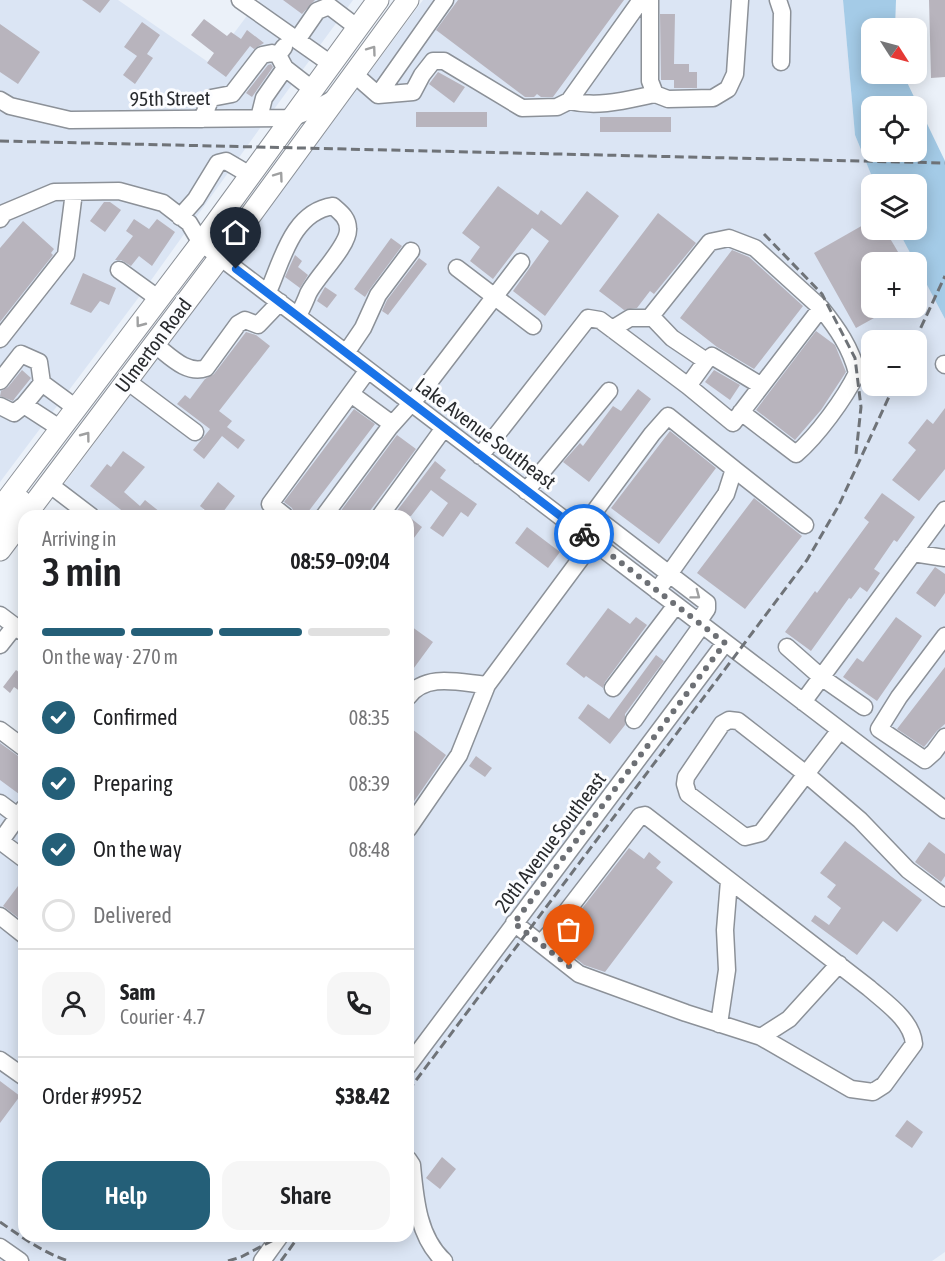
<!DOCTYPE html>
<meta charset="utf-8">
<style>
:root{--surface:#fff;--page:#f6f6f6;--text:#202124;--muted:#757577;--line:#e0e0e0;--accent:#245f78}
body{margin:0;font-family:"Asap Condensed",sans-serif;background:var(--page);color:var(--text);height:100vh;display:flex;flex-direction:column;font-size:22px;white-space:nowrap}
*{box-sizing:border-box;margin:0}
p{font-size:20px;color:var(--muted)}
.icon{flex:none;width:33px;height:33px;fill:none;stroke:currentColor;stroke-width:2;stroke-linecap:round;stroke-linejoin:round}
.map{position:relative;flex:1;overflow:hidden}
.details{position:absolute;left:18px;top:510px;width:396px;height:732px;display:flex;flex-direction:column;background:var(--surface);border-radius:18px;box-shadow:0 3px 15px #0003}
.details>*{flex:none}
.needle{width:39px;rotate:126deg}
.buttons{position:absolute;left:861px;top:18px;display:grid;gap:12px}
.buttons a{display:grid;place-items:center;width:66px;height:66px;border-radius:12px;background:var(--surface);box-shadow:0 3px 15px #0003;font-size:30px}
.pin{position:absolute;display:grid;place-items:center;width:51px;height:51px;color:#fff;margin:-62px -26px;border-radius:50% 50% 50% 0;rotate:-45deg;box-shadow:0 0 6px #0007}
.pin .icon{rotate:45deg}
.courier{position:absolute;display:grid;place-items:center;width:60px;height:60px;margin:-30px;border:4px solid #1a73e8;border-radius:50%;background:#fff;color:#222;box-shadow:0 2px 8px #0007}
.headline em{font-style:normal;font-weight:600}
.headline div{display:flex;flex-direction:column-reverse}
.headline{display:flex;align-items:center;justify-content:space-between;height:102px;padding:0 24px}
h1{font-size:39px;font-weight:600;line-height:45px}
.bar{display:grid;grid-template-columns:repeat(4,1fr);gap:9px 6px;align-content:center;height:72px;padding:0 24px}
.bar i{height:8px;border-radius:4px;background:var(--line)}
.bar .active{background:var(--accent)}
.bar p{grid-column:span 4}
.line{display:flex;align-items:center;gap:15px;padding:0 24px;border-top:2px solid var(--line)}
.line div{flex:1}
.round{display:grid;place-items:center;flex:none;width:63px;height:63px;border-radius:18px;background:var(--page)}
ol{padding:0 24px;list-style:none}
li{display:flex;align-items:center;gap:18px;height:66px}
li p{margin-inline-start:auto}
li .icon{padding:6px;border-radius:50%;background:var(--accent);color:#fff;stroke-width:4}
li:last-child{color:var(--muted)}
li i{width:33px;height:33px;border:3px solid var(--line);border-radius:50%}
.button{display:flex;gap:12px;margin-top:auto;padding:12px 24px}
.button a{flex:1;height:69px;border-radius:18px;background:var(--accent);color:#fff;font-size:24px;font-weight:600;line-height:69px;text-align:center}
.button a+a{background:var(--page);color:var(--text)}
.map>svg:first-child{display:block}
.built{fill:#dbe5f4;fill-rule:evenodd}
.water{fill:#a4cbe7;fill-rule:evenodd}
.building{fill:#b8b4bd}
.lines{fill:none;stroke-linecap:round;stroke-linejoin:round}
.minor-casing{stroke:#8c9198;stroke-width:19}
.major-casing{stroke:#8c9198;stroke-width:23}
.minor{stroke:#fff;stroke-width:16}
.major{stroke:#fff;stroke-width:21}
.rail{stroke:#6f7378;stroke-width:3;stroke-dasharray:9 4.5;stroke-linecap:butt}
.oneway{stroke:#9fa0a1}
.done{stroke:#6d7075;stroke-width:6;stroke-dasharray:0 10.8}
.route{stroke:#1a73e8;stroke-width:8}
.labels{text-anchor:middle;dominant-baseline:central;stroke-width:6;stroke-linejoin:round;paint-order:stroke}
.street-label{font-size:20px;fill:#292b2e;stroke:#fcfdff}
</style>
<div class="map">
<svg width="945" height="1261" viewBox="0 0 945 1261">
<rect width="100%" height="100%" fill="#ebf1f9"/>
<!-- built -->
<path class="built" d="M0,0h118l93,64 38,-51 63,44 -40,55 -202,2 -58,-13 -12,-7z
M260,0h93l-35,48 -62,-43z
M423,0h420l12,135 20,49h-3v46h26l17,32h-43v46h44l1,-43 28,54v484l-714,-544zM872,340h44v46h-44z
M0,107l8,4 255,13 -124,173 -139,185z
M225,268l492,375 -309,412v-539h-176l-22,-16 -12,16h-87l-30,-15 -19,-14z
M727,651l218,166v435l-13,9h-662l18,-25h120v-160z
M0,736l24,18v482h249l-19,25h-254z"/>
<!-- water -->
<path class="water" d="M843,0h53l-1,28h-23v46h31l42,87v158l-47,-89h18v-46h-41l-20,-49zM872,106h44v46h-44z"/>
<!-- building -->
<path class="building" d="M82,0h28l-10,13z
M283,0h32l-13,14z
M458,0h166l-71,97h-12l-4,-3 -3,3h-9l-89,-67z
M929,0h16v77l-14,1z
M660,14h15l-1,50h15v8h8v16h-23v-8h-13z
M204,19l23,17 4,-4 10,7 6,-9 17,13 -10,6 -4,-3 -24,31 -19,-14 7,-10 -23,-18z
M142,22l18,13 -13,19 6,4 -18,26 -12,-9 14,-19 -13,-9z
M0,24l40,28 -22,32 -18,-12z
M271,64l2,3 -21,30 -6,-4 22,-28z
M438,72l27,15 -11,16 -25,-19z
M416,112h71v15h-71z
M600,117h71v15h-71z
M498,186l40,29 3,-5 20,15 26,-34 32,25 -74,100 -32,-25 36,-50 -17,-13 -39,51 -23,-18 10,-14 -18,-14z
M104,202h6l11,8 -16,22 -15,-11z
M658,213l38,30 -42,51 -4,-3 -13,17 -13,2 -25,-19z
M134,219l15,10 8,-10 18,13 -23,34 -13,-10 -8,10 -10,-6h-6l18,-24 -7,-5z
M872,220v10h13l19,32h-32v46h20l-36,20 -42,-75z
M23,221l31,28 -3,4 2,2 -53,67v-74z
M391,238l11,8 -32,43 -5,8 -11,-8z
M732,250l17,7 54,49 -49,63 -37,-22 -37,-29z
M295,255l7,6 -4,6 10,8 -8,13 -15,-11z
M419,258l8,6 -39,51 -6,-4 5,-11z
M83,273l33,15 -7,17 -9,-4 -9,12 -21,-9z
M325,287l12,8 -10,13 -10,-7z
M816,331l19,14 11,27 -25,38 -26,30 -39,-30z
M246,332l10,3 14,11 -51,65 13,10 -5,6 18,13 -7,9 -16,-13 -18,23 -11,-9 17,-21 -33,-25 8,-9 5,4 15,-20 9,-5z
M22,370l9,8 -16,20 -2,3 -13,-5 1,-5 7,-4z
M714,370l26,15 -10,15 -25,-18z
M638,389l13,10 -62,83 -26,-20 17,-19 3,3 30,-40 8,5z
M945,408v61l-26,32 -27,-21 24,-30 -8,-7 19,-24 6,5z
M354,409l21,15 -70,92h-10l-3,-8 -8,-6z
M670,431l46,37 -57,76 -48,-36z
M397,435l19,14 -20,27 -30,40h-29z
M123,451l22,16 -21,25 16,14 5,-6 20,16h-36l-39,-30 17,-22 4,3z
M435,461l11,9 -6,8 37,26 -9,13 -7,-5 -18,25 -13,-9 18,-25 -17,-13 -20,26h-18z
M218,482l17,14 -15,20h-8l-12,-10z
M882,493l33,24 -18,25 -3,-2 -20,29 6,4 -13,19 -7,-5 -9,12 -2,-1 -38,53 -26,-19 30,-41 2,2 52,-71 -5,-4z
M754,498l48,38 -57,73 -48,-36z
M408,516l14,11 -14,19z
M527,527l33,25 -12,16 -33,-25z
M935,567l10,7v19l-10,14 -19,-14z
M608,608l22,16 6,-7 11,8 -42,57 -2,6 -17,-12 -2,2 -18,-14z
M896,617l26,19 -45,65 -34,-24 14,-19 6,4z
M408,624l25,18 -25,34z
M656,655l8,6 -39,53v11l-15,19 -32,-26 10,-14 21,15z
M945,667v57l-8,7 -13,16 -27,-18z
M16,670l8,6v18l-10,-7 -4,6 -7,-6z
M408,726l38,29 -38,55z
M0,743l18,13 6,2v29l-5,7 -19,-14z
M476,756l16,12 -7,9 -16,-11z
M845,841l77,59 -25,32 -14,-11 -26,34 -46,-34 4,-6 14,10 12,-17 -14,-11 9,-12 -16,-12z
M929,842l16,12v22l-4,6 -26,-20z
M629,848l15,11 5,-7 12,10 -5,6 17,14 -68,90 -21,-7 -28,-23z
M24,878v44l-21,-16z
M0,1081l20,15 -20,27z
M907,1120l16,12 -11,16 -17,-12z
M442,1157l14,12 -16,20 -14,-11z"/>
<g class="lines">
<!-- minor casing -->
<g class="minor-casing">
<path id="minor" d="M240,0l91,64
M650,0v81l5,13 13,5 45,-1 15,-9 7,-15 5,-74
M778,0l4,12 -1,50
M297,40l20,-29 12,-5 29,22
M284,47l-6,8 7,13 27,21
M354,74l24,21 67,-95
M378,95l35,-3 9,-17 11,-14h11l78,47 35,-1 12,-6 72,-101
M0,100l10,6 60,14 221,-2 24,-9 18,-10
M569,101c30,7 57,-1 86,-7
M259,118l5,-20 21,-30
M202,119l9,-21 21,-4 30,-39 10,-2 6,2
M180,217l16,-18 22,-36 8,-2 24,14
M0,219l4,-6 50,-21 65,-1 44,12 26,20 12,20 19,14 725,553
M457,268l76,58
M119,270l40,29
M268,292c14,-31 24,-80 65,-86 8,7 15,12 15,23 1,17 -32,48 -40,65 -3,8 -6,14 -10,22
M612,329l18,-11h23
M0,339l66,-84 8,-63
M154,344c15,11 32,31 52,24l32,-44 7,-4 13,5 22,-23
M346,353l17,-25 15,-33 33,-44
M706,361l6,-5 48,29
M944,364l1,1
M0,381l21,-27 18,8 3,21 34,25
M127,381l68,51
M42,383l-18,22 37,24
M351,394l41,30
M0,406l14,7 10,-8
M741,412l55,42c21,-18 49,-56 61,-81 -6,-25 -20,-45 -36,-65
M480,456l108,-138 12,2 88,66 45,37 88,-115 -66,-60 -26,-10 -19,4 -59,74 21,22 34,23 -18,25
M734,469l71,56
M49,484l42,32
M526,491l83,-100
M592,515l60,-81 16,-18 66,53 -8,25 -69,97
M285,516l-15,-12 98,-134
M324,516l65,-88 35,-39 97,-127
M380,516l64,-88
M582,516l13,1 112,86v6l-9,13
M913,553l32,5
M0,615l24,18
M945,636l-46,61 -20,32 46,31 9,-8 11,-15
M0,645l15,-19
M787,647l34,30 43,30
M613,688l63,-83
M408,697c18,-25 53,-14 79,-12
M803,702l142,-192
M634,720l68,-95
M0,730l24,18
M840,730l-34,44 -68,-53 -9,-1 -7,4 -36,53 -1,7 3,10 57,43 16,-4 45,-59 54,46 48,50 37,28
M0,803l24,18
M408,829l51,-74 28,-70 106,-143
M0,841l24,18
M0,842l24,-34
M0,916l24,19
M514,923l65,51 107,39 75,24 28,-18 50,-55
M541,943l9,-10 90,-117 5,-1 224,173c17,15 43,32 45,56l-30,41 -11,7 -22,-3 -90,-52
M719,1024l8,-54 -2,-40 4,-49
M0,1060l24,17
M408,1066l317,-423
M408,1159l4,6c3,33 6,72 32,96
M0,1247l20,14
M262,1261l18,-25"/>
</g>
<!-- major casing -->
<g class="major-casing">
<path id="major" d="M0,509l201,-266 177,-243
M25,516l195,-259 188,-257
M0,529l21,-28
M0,550l21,-28"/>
</g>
<!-- minor -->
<use href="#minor" class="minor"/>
<!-- major -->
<use href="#major" class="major"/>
<!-- rail -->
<path class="rail" d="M0,141l945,22
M764,234l58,60 33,64 6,49 -5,47
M915,340l30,-64
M408,1091l399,-531 32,-55 55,-119
M0,1222c22,15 43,31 69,39
M228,1261l13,-4 40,-21
M281,1261l18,-25"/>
</g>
<!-- one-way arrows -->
<defs><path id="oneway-chevron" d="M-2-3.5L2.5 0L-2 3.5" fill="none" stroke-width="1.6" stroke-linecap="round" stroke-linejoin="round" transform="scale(1.5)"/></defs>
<g class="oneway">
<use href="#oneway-chevron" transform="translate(372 50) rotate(-54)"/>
<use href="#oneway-chevron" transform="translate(279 176) rotate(-54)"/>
<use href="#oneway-chevron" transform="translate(140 323) rotate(127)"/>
<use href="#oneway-chevron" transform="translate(86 436) rotate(-53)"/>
<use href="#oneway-chevron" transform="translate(696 595) rotate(37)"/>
</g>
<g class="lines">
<!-- done -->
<path class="done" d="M569,966l-55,-43 211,-280 -141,-109"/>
<!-- route -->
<path class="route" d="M236,269l348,265"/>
</g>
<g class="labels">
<!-- street labels -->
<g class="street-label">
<text transform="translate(170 98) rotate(-1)">95th Street</text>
<text transform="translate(153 345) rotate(-53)">Ulmerton Road</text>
<text transform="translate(486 433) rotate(37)">Lake Avenue Southeast</text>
<text transform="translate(550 842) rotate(-53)">20th Avenue Southeast</text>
</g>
</g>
</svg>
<div class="buttons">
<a><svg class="needle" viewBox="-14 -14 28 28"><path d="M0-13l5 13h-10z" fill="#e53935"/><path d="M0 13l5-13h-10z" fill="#757577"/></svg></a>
<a><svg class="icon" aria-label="locate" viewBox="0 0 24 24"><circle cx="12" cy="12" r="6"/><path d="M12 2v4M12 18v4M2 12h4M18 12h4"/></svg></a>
<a><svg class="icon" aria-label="layers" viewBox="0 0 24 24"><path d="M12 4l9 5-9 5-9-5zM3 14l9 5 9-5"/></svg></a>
<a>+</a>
<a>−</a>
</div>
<div class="pin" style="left:569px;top:966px;background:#ea580c"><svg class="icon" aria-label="bag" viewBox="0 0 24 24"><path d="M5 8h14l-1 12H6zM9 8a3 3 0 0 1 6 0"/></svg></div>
<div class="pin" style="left:236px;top:269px;background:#1f2937"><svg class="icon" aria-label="home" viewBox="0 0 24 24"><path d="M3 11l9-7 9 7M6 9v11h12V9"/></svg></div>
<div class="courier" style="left:584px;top:534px"><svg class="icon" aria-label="bike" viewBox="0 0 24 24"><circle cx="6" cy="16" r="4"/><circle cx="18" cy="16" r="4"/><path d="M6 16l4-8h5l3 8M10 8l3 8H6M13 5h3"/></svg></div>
<section class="details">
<div class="headline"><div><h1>3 min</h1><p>Arriving in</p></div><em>08:59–09:04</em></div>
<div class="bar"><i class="active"></i><i class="active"></i><i class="active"></i><i></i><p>On the way · 270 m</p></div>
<ol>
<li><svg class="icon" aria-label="check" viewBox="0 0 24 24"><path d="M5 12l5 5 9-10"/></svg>Confirmed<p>08:35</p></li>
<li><svg class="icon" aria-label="check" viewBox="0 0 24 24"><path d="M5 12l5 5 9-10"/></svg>Preparing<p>08:39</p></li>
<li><svg class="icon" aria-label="check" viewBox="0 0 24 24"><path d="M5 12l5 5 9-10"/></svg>On the way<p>08:48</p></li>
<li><i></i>Delivered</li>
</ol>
<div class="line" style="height:108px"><a class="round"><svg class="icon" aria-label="person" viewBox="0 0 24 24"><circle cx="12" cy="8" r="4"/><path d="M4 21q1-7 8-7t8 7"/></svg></a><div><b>Sam</b><p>Courier · 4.7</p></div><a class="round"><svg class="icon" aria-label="phone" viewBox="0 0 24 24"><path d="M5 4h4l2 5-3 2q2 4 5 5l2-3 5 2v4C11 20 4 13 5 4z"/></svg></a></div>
<div class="line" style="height:78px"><div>Order #9952</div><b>$38.42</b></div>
<div class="button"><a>Help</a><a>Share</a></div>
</section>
</div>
